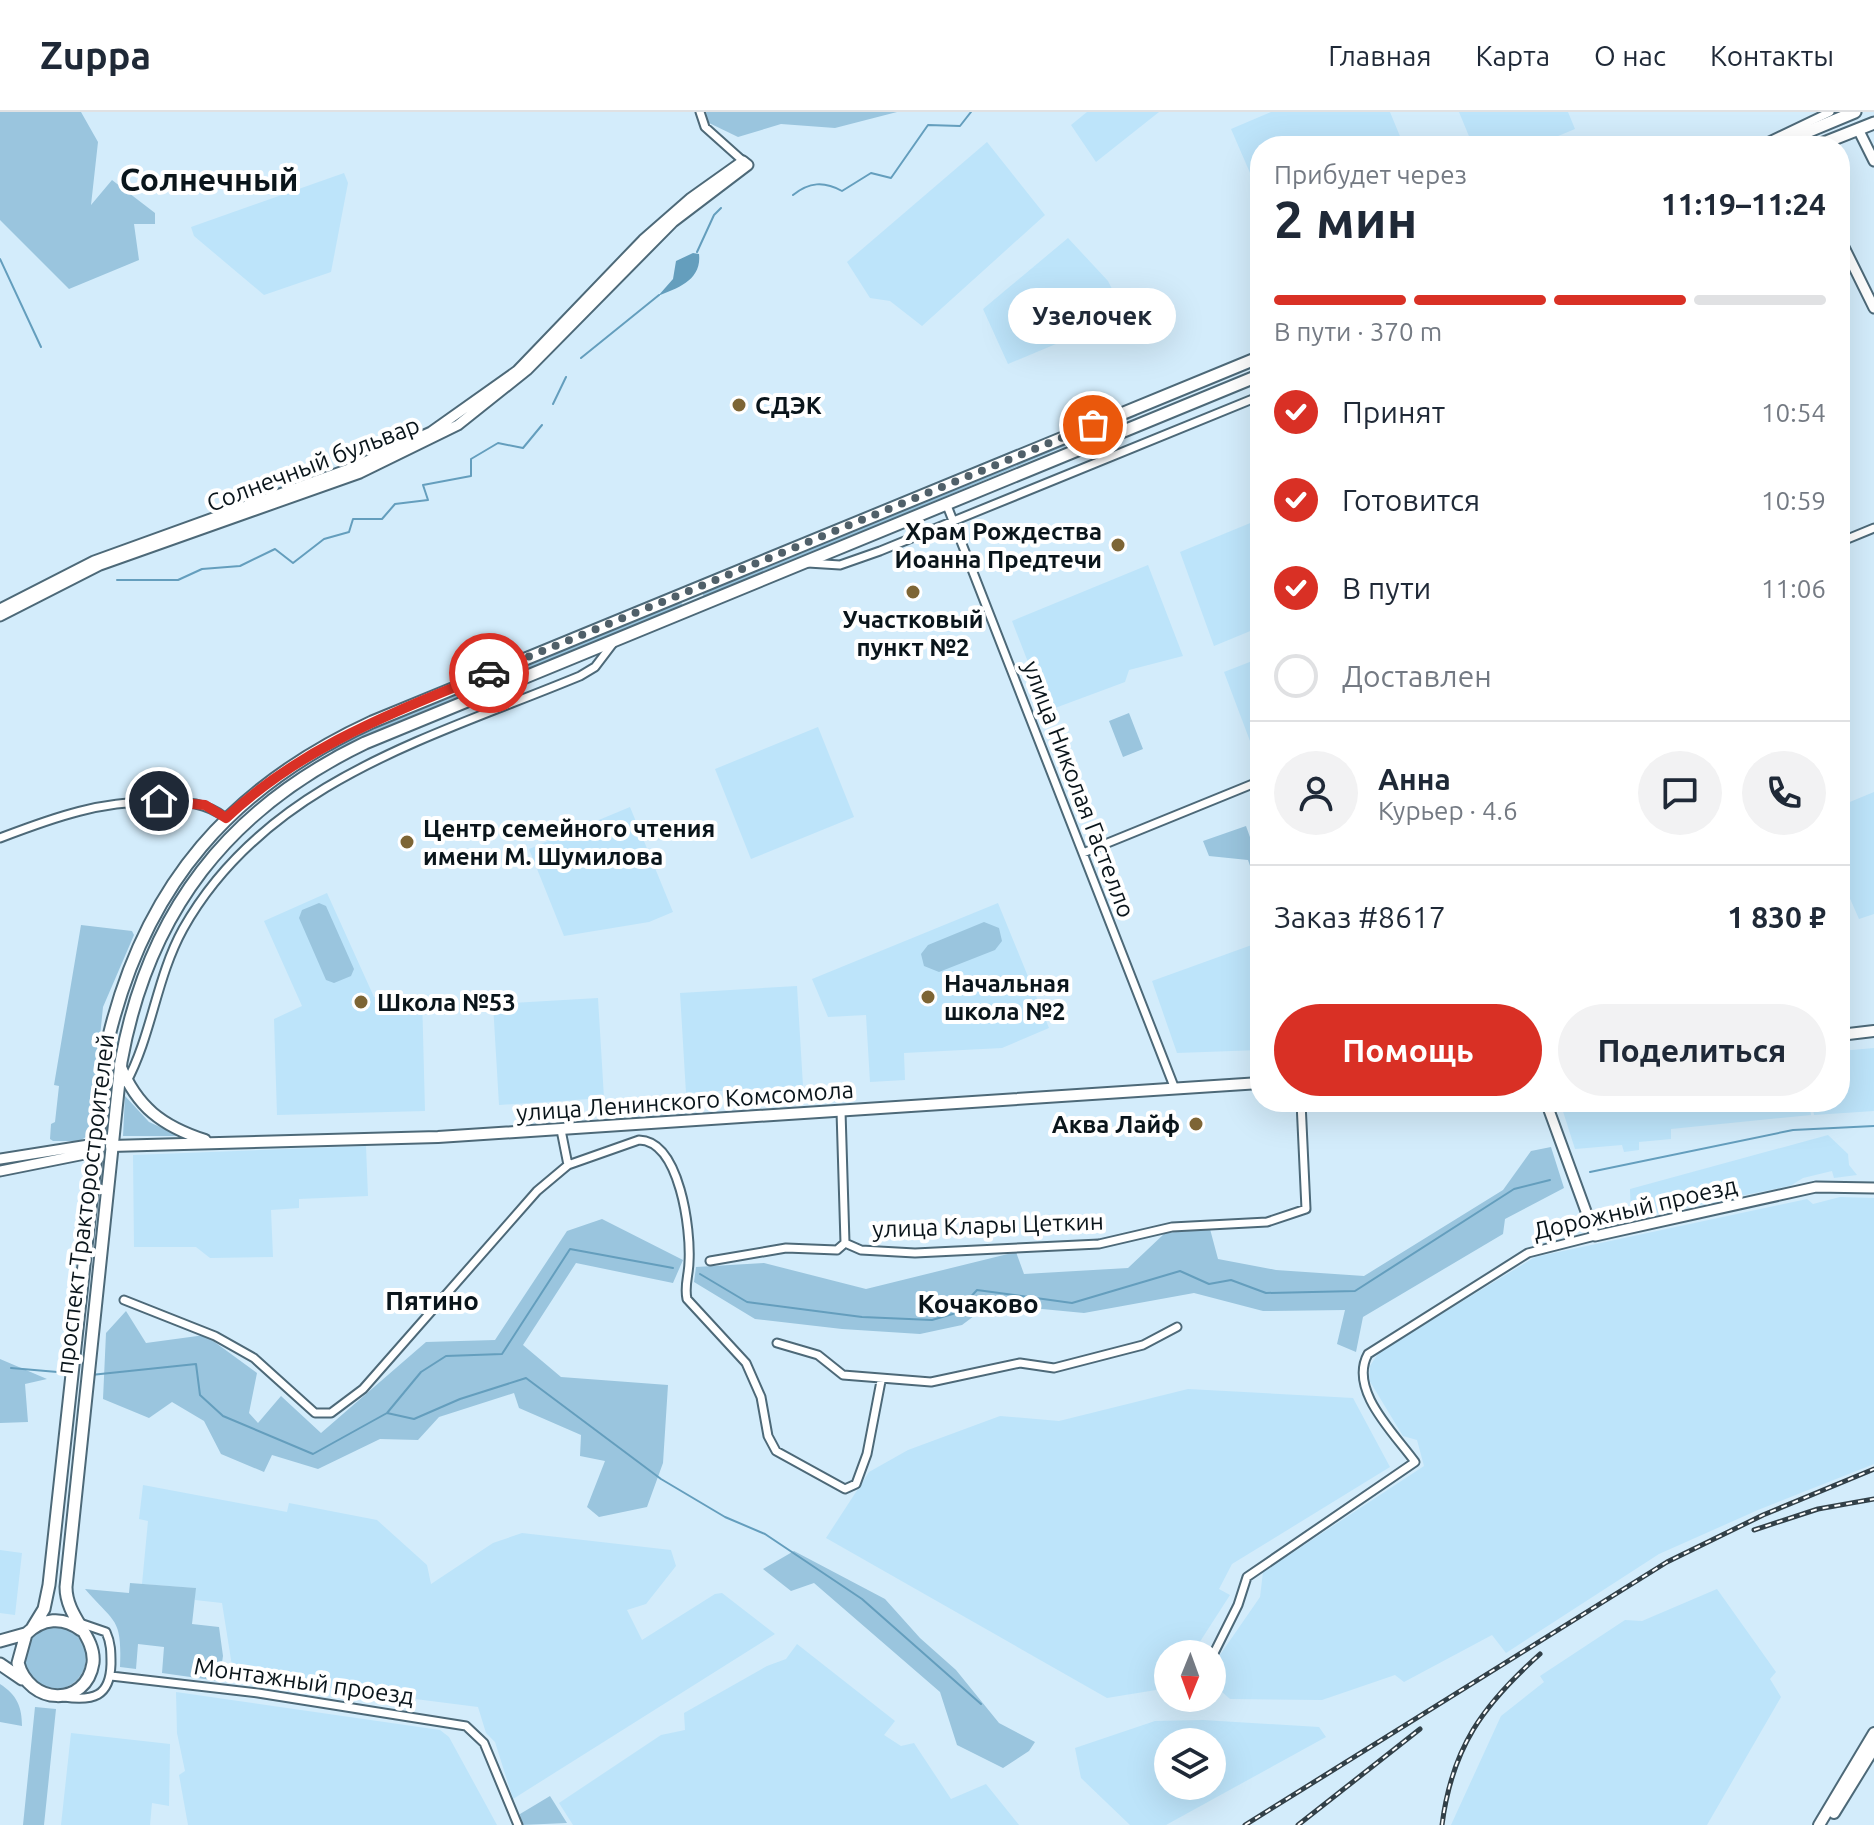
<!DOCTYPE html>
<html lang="ru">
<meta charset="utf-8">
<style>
:root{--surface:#fff;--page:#f2f2f3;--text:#1f2937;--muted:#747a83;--line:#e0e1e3;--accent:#d93025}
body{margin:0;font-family:Ubuntu,sans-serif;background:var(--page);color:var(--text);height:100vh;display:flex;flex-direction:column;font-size:30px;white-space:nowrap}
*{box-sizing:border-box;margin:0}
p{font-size:26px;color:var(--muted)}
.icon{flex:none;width:44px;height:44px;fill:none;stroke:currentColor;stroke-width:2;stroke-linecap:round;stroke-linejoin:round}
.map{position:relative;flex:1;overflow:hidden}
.sheet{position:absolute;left:1250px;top:24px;width:600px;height:976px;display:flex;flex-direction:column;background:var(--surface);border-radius:32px;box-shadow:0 8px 32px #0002}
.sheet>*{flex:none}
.needle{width:52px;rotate:181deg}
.fabs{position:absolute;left:1154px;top:1528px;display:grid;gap:16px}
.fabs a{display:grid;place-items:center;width:72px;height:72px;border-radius:50%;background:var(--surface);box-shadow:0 8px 32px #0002;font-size:40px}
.pin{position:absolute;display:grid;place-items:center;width:68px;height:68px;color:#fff;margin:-34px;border:4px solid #fff;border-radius:50%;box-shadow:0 2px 8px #0007}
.courier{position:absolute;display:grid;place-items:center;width:80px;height:80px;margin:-40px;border:6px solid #d93025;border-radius:50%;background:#fff;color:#222;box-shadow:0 2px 10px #0007}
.bubble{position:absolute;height:56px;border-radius:28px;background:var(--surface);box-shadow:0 8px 32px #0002;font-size:26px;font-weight:700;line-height:56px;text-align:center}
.overview em{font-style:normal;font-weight:700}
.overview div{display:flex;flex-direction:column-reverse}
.overview{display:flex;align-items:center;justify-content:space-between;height:136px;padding:0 24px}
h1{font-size:52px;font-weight:700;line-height:60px}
.bar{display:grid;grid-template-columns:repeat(4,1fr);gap:12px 8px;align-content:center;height:96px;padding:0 24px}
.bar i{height:10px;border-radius:6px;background:var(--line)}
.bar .active{background:var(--accent)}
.bar p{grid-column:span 4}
.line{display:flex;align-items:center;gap:20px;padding:0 24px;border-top:2px solid var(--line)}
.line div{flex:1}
.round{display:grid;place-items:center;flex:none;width:84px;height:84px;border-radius:42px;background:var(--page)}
ol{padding:0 24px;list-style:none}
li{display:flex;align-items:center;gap:24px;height:88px}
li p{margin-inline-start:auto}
li .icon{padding:8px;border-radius:50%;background:var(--accent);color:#fff;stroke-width:4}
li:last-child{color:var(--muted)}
li i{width:44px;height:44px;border:4px solid var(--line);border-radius:50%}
.primary-button{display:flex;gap:16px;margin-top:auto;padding:16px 24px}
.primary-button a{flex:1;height:92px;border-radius:48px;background:var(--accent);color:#fff;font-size:32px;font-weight:700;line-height:92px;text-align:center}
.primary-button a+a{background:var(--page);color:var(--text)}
header{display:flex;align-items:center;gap:48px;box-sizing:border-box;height:112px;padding:0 40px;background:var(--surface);border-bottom:2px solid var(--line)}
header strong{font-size:38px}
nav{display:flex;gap:44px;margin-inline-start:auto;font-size:28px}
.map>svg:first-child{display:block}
.built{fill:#bde4fa;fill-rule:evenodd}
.green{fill:#9ac5de}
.water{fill:#649ebd}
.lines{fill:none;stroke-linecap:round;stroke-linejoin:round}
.stream{stroke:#649ebd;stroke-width:2}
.minor-casing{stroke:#4d6978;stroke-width:11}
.tertiary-casing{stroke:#4d6978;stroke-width:13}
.secondary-casing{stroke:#4d6978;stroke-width:14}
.primary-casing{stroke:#4d6978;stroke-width:15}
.minor{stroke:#fff;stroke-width:7}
.tertiary{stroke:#fff;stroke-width:9}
.secondary{stroke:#fff;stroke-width:10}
.primary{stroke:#fff;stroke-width:11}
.rail-casing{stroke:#324048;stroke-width:5}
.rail{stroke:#fff;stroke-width:2;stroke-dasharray:6;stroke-linecap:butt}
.done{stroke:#506069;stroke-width:8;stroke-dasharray:0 14.4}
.route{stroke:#d93025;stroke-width:10}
.poi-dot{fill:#7d6535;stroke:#fff;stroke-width:3}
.labels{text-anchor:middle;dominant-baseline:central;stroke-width:8;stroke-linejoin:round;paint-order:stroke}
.poi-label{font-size:24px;font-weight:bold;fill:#0a151b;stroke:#fff;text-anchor:start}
.street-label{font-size:24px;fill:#0a151b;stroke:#fff}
.neighbourhood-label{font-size:26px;font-weight:bold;fill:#0a151b;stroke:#fff}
.district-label{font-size:32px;font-weight:bold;fill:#0a151b;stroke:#fff}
</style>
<header>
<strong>Zuppa</strong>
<nav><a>Главная</a><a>Карта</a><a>О нас</a><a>Контакты</a></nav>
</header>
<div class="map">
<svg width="1874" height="1713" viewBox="0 0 1874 1713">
<rect width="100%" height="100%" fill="#d3ecfb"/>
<!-- built -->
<path class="built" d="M1087,0h72l-63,50 -25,-37z
M1271,0h119l14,34h-144v50l-29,-67z
M1459,0h109l7,17 -41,17h-61z
M987,30l58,73 -123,111 -32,-25 -20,-3 -23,-36z
M344,61l4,10 -17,89 -67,23 -70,-59 -3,-9z
M1068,126l40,43 17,34 -117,49 -25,-55z
M1260,407v108l-46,19 -34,-94z
M1148,453l35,91 -54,14 -4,12 -78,29 -35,-90z
M1260,546v97l-4,2 -32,-85z
M818,615l36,90 -103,42 -36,-90z
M1874,680v122l-15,5 -19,-43v-70z
M630,695l43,105 -24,10 -85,14 -35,-87z
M327,781l47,104 48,-2 3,116 -148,4 -3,-96 28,-13 -38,-85z
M998,791l51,125 -47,20 -98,5 1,27 -35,2 -4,-67 -38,2 -16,-38z
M1260,830v108l-83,3 -25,-72z
M797,874l6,100 -117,7 -6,-100z
M598,886l6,100 -105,7 -6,-101z
M1874,936v63l-60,4 -2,-13h28v-51z
M1560,990h249l2,13 -140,14v10l-32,3v8l-15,2 -2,-7 -47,4z
M1828,1023l20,19 1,11 8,10 -23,3 -2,-7 -29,7 -13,8 -159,32 -1,-29z
M366,1034l2,50 -69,3v9l-28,2 2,47 -63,1 -14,-11h-62l-1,-92z
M1840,1085l34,1v266l-116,46 -99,44 -153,99 -14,-18 -88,47 -9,-7 -73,25 -92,-1 -18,-16 1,-18 47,-68 3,-25 161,-106 -7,-26 -14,-4 -34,-56 1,-14 9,-14 156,-95 272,-58 6,5z
M1188,1277l165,9 37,69 -158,97 -13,25 11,6 -38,59h-24v34l-61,10 -281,-160 43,-66 39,-22 92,-34 59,5z
M143,1373l144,27 2,-9 88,17 50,45 4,19 62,-41 29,-10 149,17 5,16 -30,38 -19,6 15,30 73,-46 7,-1 53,41 -262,165 -18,-57 -9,-9 -8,-26 -212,-27 -34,-14 -10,-63 -27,-3v-12l-53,-4 6,-63 -9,-2z
M0,1438l22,3 -7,62 -15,-2z
M1717,1477l59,83 -6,7 11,18 -74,128h-256l50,-109 43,-34 -4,-6 85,-56 17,1z
M797,1532l98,77 -11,14 17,11 13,-3 37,56 35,-15 33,41h-446l-14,-22 102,-68 24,-5 -1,-17 83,-47 19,-7z
M176,1580l264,38 9,7 48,88h-309l-9,-50 6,-4 -8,-38z
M1203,1608l116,7 7,10 -160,88h-36l-49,-47 -6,-30 80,-27zM1212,1630v44h-44v-44z
M71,1621l99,11 -1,62 -17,-3 -2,22h-89z"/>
<!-- green -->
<path class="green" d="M0,0h81l17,30 -7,63 21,-25 43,33v11h-21l5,36 -70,29 -69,-69z
M706,0h191l-62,16 -54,-4 -43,13 -31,-15z
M1135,301l2,3 -433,182 -2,-6z
M681,490l2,4 -351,146 -2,-4 54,-26z
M1129,601l14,36 -20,8 -14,-36z
M1246,714l14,39v30l-12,-35 -39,-4 -6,-15z
M319,791l7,3 28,63 -3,7 -17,7 -8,-3 -27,-62 3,-8z
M984,810l15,6 3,13 -7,9 -56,22 -15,-6 -3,-12 7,-9z
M81,813l51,6 2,4 -31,72 -13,127 -10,7h-27l-3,-2 1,-15 4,-2 4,-36 -5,-1z
M125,984l24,26 31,14h-57z
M1551,1035l13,41 -59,31 -2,15 -140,83 -7,35 -19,-8 8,-34 -82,1 -69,-18 -110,20 -94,-9 -28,21 -42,9 -78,-5 -87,-10 -61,-37 2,-15 68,-4 102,26 150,-37 8,22 104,-6 37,-35 45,-4 8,30 58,11 88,6 139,-86 28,-39z
M602,1107l81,41 -10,23 -97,-20 -53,82 38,32 107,8 -5,78 -16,44 -48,10 -12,-10 18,-46 -25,-5 1,-21 -62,-27 -5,-15 -75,24 -21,23 -38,-1 -62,30 -46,-14 -8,17 -43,-18 -17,-33 -32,-19 -23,16 -46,-19 3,-66 20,-22 20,32 59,-8 52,38 -8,40 9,10 23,-27 40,37 105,-91 69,-2 72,-109z
M0,1247l47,20 -22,5 3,38 -28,1z
M794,1439l91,48 35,39 36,32 43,53 36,19 -6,9 -26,17 -46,-23 -17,-53 -126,-109 -23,8 -28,-22z
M130,1471l66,5 -4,36 27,3 4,29 -4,25 -57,-8 2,-26 -26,-3 -2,25 -16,-2c2,-50 -5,-43 -35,-78l44,4z
M24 1546a31 31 0 1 1 62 0a31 31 0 1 1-62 0Z
M0,1572c17,11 22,23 22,42l-22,-4z
M35,1595l21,2 -12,116h-21z
M550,1684l17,27 -46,2 -1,-11z"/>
<!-- water -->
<path class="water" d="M693,141l6,1c3,26 -21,34 -41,42l15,-17 3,-18z"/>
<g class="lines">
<!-- stream -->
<path class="stream" d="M793,83c16,-13 31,-14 49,-4l29,-18 20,5 37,-53 32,1 11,-14
M697,140l17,-37 7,-7
M0,147l41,88
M581,246l78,-63
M553,292l13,-27
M117,468h61l24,-11 38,-3 35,-17 18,14 31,-24 25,-7 4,-13h29l13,-15 33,-4 -5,-15 48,-9v-17l27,-16 25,5 19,-23
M1590,1060l203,-42 81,-4
M700,1162l47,28 115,15 70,3 24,-7 21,-23 95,13 108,-32 29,13 22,-4 35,13 89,-2 159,-102 36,-9
M11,1256l58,5
M91,1263l105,-11 4,31 23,21 90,38 74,-41 34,-41 25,-16 56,-2 68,-105 103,19
M387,1301l27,6 46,-20 66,-21 135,101 64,38 40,17 97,65 119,105"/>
<!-- minor casing -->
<g class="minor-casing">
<path id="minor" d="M700,0l5,15 38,34
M1759,34l71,-34
M946,391l229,586
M1840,430l34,-14
M808,451l32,2 40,-14 380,-155
M0,726c55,-21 102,-38 162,-36 25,0 43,0 64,16
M1083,741l177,-72
M126,971c26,-48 30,-105 57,-154 83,-148 250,-192 397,-253l15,-9 19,-25
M841,999l4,132
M568,1053l71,-25c41,1 52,90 50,122 0,12 -5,24 -2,37l59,64 15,34 7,39 8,15 69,38 11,-5 11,-30 14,-73
M845,1131l16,7 54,3 184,-9 73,-17 95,-5 39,-13 -5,-107
M710,1149l76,-13 51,2 8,-7
M124,1188l91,36 39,22 61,55h16l32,-24 174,-198 31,-26 -7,-35
M777,1231l41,12 25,20 88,7 89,-19 34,5 89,-23 34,-18
M1212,1545l26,-52 9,-28 168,-115c-20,-28 -67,-72 -47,-108l160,-101 67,-17
M111,1564l147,17 208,33 18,17 34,82
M64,1585c29,4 46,0 47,-33 0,-12 0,-21 -5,-32l-29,-10"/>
</g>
<!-- tertiary casing -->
<g class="tertiary-casing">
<path id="tertiary" d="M1858,17l16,32
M1840,127l34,69
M0,497l94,-48 255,-92 82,-37 86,-61 126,-131 48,-42 52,-37 5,4 -75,57 -146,148 -69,55 -98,48 -260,92 -100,51
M1546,990l49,134 221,-49 58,1
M0,1047l95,-15
M0,1059l95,-19"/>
</g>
<!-- secondary casing -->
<g class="secondary-casing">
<path id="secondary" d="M1840,923l34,-4
M120,953c17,42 42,61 85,75
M111,1034l327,-9 822,-54
M1834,1701l40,-65
M1819,1713l55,-92"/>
</g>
<!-- primary casing -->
<g class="primary-casing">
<path id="primary" d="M1773,34l82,-34
M1816,34l58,-23
M33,1515l11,-18 5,-24 60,-549c37,-152 122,-249 263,-314l888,-365
M81,1518c-18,-14 -39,-12 -55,4l-8,29c11,42 68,45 75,0 3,-27 -27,-45 -27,-76l55,-525c27,-150 107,-253 244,-319l895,-368
M0,1529l25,-7
M0,1552l22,15"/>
</g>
<!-- minor -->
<use href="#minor" class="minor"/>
<!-- tertiary -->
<use href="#tertiary" class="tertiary"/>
<!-- secondary -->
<use href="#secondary" class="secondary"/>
<!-- primary -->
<use href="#primary" class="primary"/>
<!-- rail casing -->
<g class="rail-casing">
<path id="rail" d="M1754,1418l64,-21 56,-10
M1245,1713l422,-263 96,-47 111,-46
M1298,1713l122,-96
M1442,1713c10,-78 41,-120 98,-171"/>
</g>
<!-- rail -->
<use href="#rail" class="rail"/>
</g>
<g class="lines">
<!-- done -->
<path class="done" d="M489,561l604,-248"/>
<!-- route -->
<path class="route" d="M159,689l46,4 21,13c78,-73 167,-105 263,-145"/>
</g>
<!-- markers -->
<g class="poi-dot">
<circle cx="739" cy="293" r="8"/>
<circle cx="1118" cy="433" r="8"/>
<circle cx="913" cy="480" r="8"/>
<circle cx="407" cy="730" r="8"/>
<circle cx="928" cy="885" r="8"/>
<circle cx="361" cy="890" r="8"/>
<circle cx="1196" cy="1012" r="8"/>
</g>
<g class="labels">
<!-- poi labels -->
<g class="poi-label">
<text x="755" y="293">СДЭК</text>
<text x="1102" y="419" text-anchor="end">Храм Рождества<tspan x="1102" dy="28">Иоанна Предтечи</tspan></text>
<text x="913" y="507" text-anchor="middle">Участковый<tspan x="913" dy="28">пункт №2</tspan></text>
<text x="423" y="716">Центр семейного чтения<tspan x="423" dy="28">имени М. Шумилова</tspan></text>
<text x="944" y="871">Начальная<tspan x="944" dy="28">школа №2</tspan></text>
<text x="377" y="890">Школа №53</text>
<text x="1180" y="1012" text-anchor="end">Аква Лайф</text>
</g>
<!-- street labels -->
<g class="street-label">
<text transform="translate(313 352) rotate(-21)">Солнечный бульвар</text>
<text transform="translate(1079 677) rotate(69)">улица Николая Гастелло</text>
<text transform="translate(685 989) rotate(-4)">улица Ленинского Комсомола</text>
<text transform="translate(85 1092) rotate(-83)">проспект Тракторостроителей</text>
<text transform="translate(1635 1096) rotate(-13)">Дорожный проезд</text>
<text transform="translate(988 1113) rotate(-2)">улица Клары Цеткин</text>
<text transform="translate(304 1569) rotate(8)">Монтажный проезд</text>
</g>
<!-- neighbourhood labels -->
<g class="neighbourhood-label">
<text x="432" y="1188">Пятино</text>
<text x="978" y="1191">Кочаково</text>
</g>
<!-- district labels -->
<g class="district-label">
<text x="209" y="67">Солнечный</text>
</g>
</g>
</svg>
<div class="fabs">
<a><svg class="needle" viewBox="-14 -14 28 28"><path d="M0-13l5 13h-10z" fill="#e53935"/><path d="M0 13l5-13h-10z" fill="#747a83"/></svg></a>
<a><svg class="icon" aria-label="layers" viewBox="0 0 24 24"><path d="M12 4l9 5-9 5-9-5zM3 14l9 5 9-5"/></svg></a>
</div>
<div class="pin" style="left:1093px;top:313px;background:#ea580c"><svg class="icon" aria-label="bag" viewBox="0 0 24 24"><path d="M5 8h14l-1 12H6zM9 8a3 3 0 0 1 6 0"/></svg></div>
<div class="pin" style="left:159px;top:689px;background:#1f2937"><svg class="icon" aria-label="home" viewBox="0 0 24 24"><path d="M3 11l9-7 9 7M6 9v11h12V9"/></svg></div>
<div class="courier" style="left:489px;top:561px"><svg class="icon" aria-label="car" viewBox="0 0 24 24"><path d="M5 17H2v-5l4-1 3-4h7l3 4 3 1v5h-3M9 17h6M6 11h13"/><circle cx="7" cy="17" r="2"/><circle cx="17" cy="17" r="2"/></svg></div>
<div class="bubble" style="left:1008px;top:176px;width:168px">Узелочек</div>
<section class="sheet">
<div class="overview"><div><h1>2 мин</h1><p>Прибудет через</p></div><em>11:19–11:24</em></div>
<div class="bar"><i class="active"></i><i class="active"></i><i class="active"></i><i></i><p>В пути · 370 m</p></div>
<ol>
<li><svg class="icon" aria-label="check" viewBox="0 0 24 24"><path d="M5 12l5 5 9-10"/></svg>Принят<p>10:54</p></li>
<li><svg class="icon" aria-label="check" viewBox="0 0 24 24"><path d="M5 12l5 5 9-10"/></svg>Готовится<p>10:59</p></li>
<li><svg class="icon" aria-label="check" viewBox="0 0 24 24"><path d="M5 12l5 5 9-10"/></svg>В пути<p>11:06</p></li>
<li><i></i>Доставлен</li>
</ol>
<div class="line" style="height:144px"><a class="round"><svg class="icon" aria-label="person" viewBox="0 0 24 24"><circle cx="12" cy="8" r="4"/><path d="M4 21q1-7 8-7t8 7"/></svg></a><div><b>Анна</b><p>Курьер · 4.6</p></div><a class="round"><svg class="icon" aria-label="chat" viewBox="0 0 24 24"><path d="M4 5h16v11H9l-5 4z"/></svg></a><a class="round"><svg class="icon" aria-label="phone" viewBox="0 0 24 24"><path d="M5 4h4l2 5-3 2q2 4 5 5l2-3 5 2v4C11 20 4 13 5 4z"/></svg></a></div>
<div class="line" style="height:104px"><div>Заказ #8617</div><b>1 830 ₽</b></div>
<div class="primary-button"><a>Помощь</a><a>Поделиться</a></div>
</section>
</div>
